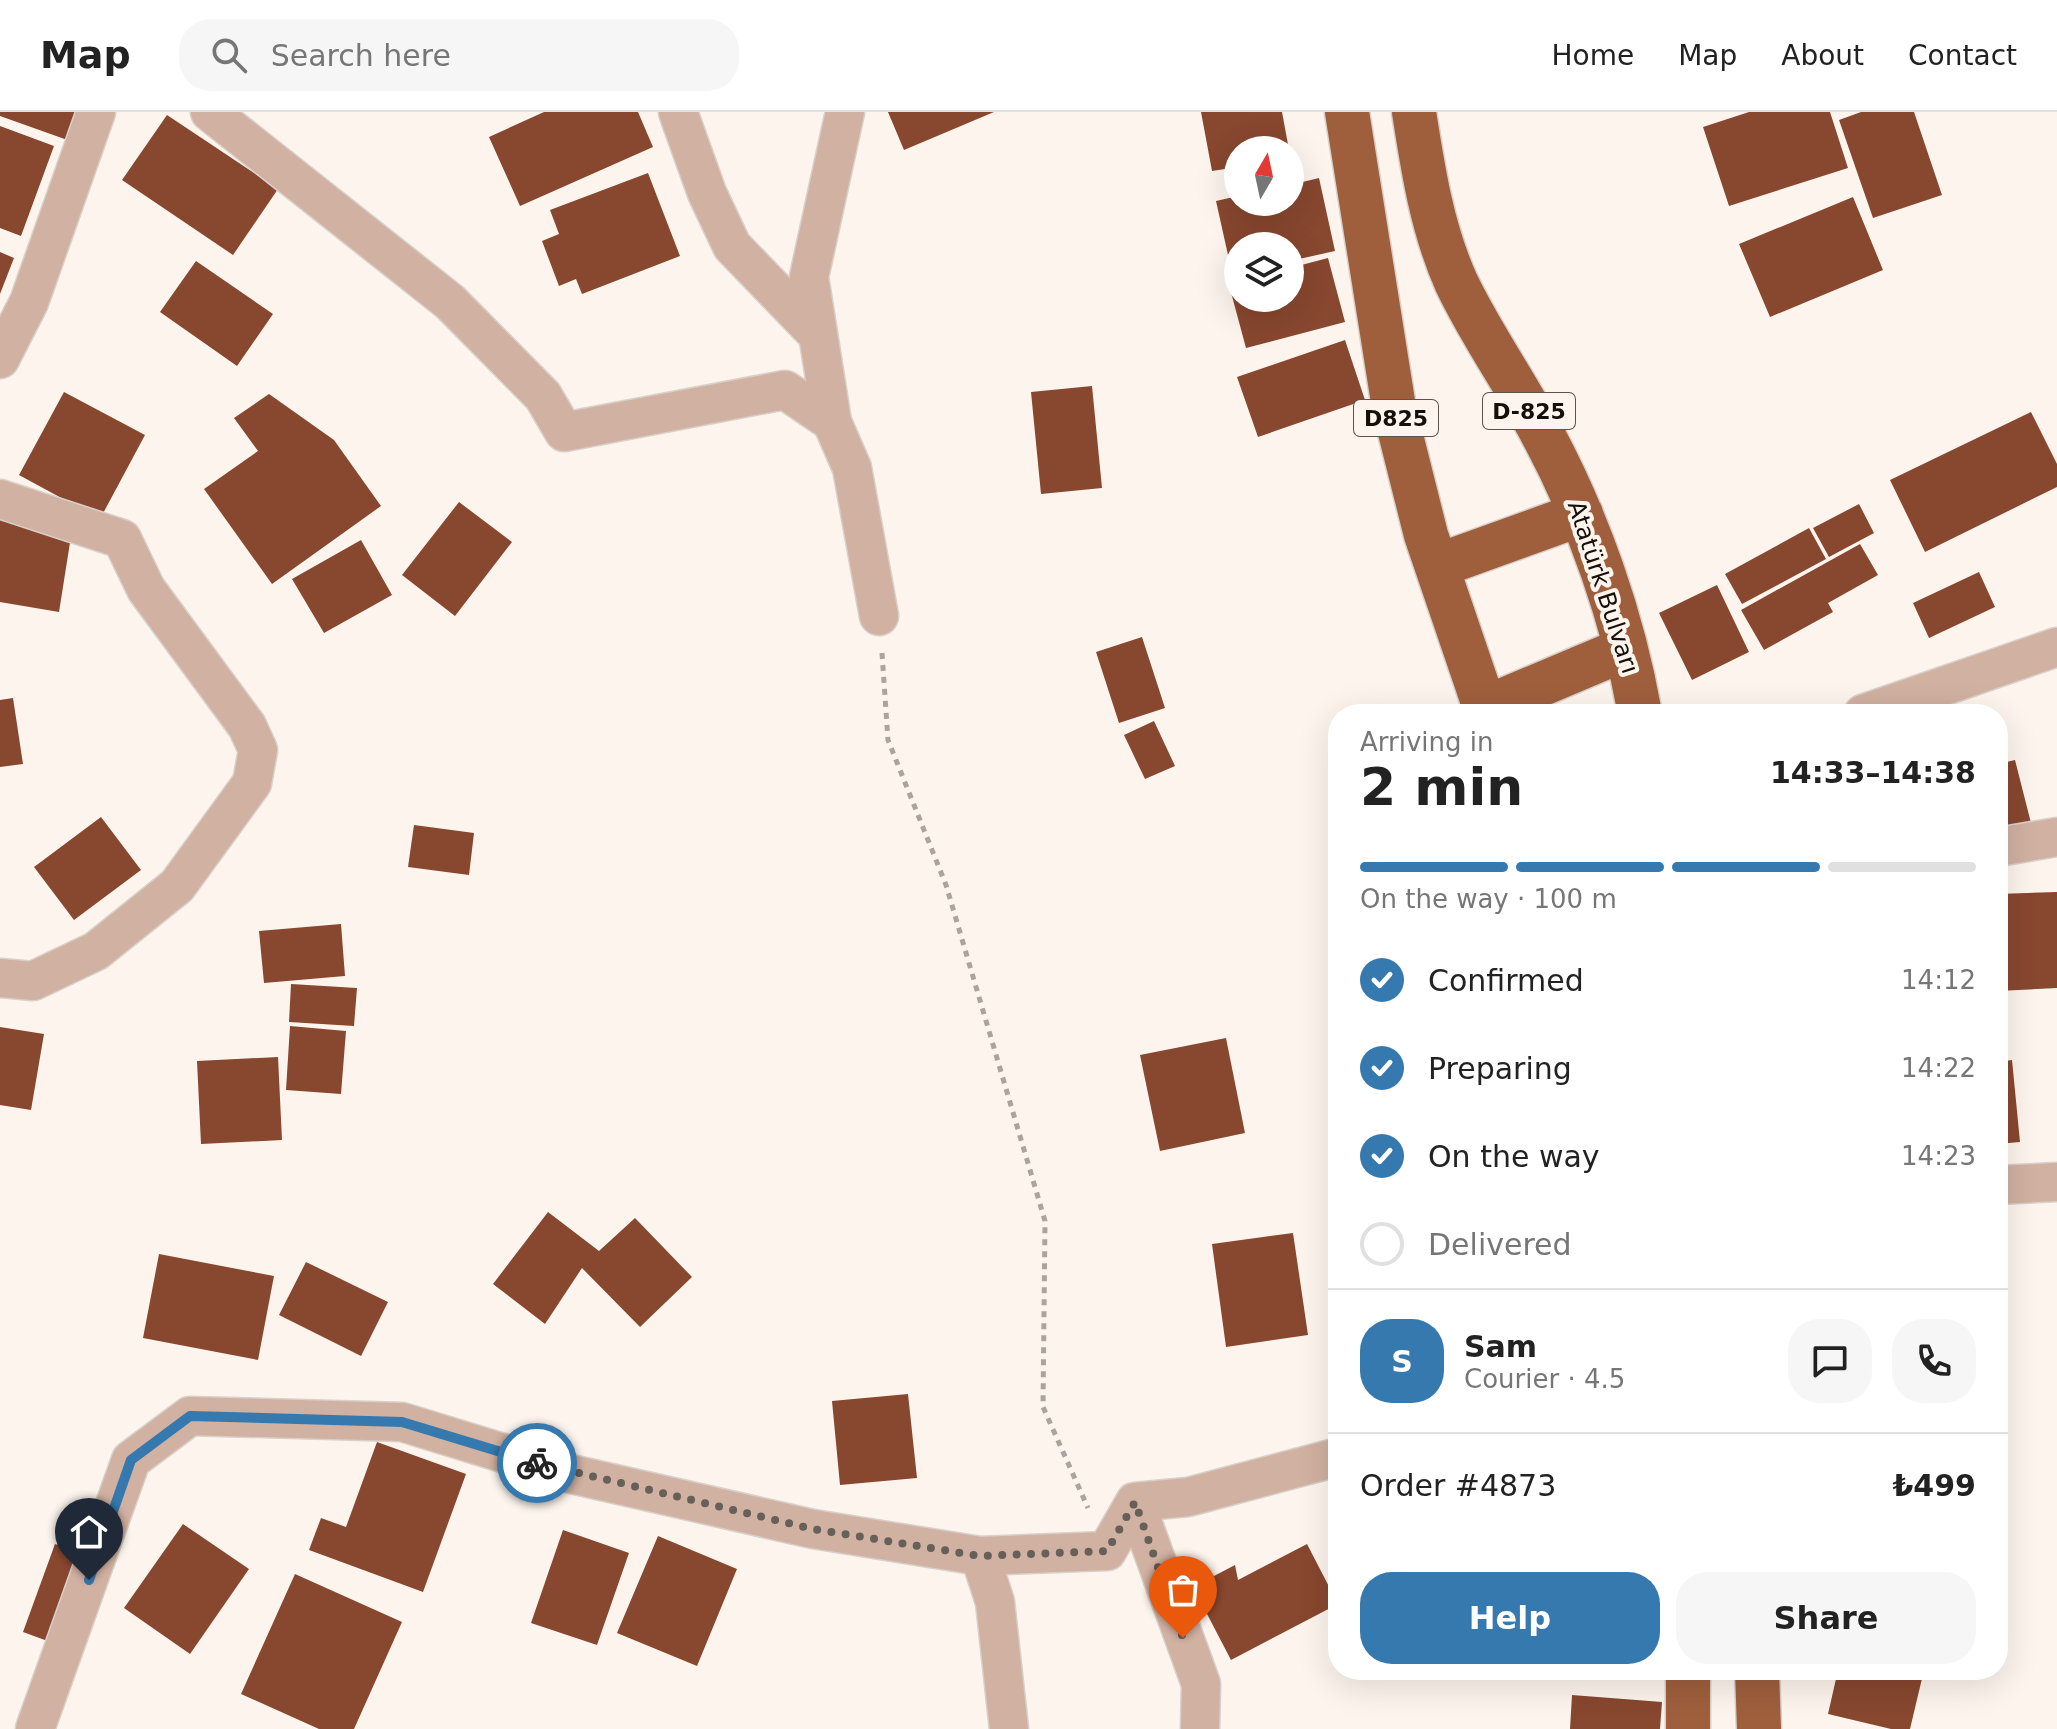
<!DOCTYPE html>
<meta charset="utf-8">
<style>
:root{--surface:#fff;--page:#f6f6f6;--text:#222;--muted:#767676;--line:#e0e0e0;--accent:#3579ae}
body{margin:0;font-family:"DejaVu Sans",sans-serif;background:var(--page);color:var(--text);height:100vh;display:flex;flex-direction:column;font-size:30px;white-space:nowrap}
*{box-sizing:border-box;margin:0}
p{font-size:26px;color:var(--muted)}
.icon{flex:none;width:44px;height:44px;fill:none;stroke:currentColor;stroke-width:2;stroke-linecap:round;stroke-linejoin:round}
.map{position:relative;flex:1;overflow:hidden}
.side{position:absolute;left:1328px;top:592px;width:680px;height:976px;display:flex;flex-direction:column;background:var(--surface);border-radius:32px;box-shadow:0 8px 32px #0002}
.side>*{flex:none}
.needle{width:52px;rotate:9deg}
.fabs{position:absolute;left:1224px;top:24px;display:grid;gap:16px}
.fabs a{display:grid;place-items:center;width:80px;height:80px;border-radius:50%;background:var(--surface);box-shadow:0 8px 32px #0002;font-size:40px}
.pin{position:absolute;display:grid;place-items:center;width:68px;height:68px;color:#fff;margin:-82px -34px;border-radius:50% 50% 50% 0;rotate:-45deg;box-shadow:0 0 8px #0007}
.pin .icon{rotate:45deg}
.courier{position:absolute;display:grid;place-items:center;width:80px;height:80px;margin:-40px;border:6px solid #3579ae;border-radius:50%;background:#fff;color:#222;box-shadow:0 2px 10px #0007}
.summary em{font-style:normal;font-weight:600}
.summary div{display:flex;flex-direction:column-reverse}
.summary{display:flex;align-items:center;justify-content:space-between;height:136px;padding:0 32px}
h1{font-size:52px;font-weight:600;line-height:60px}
.bar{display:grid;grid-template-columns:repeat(4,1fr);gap:12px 8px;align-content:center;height:96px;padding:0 32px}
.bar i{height:10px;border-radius:6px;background:var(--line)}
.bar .selected{background:var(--accent)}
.bar p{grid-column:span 4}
.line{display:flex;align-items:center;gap:20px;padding:0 32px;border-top:2px solid var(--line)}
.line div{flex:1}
.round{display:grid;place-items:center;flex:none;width:84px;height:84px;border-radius:32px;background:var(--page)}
ol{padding:0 32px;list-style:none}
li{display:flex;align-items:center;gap:24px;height:88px}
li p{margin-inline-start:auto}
li .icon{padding:8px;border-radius:50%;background:var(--accent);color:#fff;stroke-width:4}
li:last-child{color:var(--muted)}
li i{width:44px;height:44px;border:4px solid var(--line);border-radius:50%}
.cta{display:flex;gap:16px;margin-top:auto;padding:16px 32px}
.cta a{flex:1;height:92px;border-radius:32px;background:var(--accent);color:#fff;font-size:32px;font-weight:600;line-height:92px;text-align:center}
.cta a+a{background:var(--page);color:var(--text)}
header{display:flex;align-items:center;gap:48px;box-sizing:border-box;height:112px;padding:0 40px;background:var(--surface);border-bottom:2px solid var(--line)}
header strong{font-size:38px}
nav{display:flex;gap:44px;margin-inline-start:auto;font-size:28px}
.search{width:560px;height:72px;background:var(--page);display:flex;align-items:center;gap:20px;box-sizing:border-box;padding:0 28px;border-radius:32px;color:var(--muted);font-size:30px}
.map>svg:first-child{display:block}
.building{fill:#88472f}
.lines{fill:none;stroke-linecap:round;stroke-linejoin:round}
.minor-casing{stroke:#d8d0c9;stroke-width:41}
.highway-casing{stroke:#d8d0c9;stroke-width:47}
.path{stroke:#aba39c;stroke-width:5;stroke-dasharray:6 6;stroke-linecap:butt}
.minor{stroke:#d1b1a1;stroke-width:38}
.highway{stroke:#9f5f3d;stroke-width:44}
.done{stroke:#676059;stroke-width:8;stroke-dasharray:0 14.4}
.route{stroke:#3579ae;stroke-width:10}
.labels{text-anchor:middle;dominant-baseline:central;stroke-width:8;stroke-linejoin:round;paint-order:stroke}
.shield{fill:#fdf5ed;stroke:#5b544d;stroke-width:2}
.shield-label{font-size:22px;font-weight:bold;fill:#160f09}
.street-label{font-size:24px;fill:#160f09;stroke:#fdf5ed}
</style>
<header>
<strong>Map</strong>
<div class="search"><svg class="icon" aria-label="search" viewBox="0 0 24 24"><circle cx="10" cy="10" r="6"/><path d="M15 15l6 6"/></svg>Search here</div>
<nav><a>Home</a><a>Map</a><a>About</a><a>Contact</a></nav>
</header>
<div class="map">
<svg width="2057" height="1617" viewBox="0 0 2057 1617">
<rect width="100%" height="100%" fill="#fdf5ed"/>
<!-- building -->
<path class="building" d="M0,0h84l-11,30 -73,-26z
M544,0h94l15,35 -133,59 -31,-69z
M888,0h106l-90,38z
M1201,0h81l7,38h-51v17l-26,4z
M1749,0h81l18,56 -119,38 -26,-79z
M1861,0h53l28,83 -69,23 -34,-98z
M167,3l111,74 -45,66 -111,-75z
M0,14l54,20 -33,90 -21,-8z
M648,61l32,83 -98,38 -6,-15 -17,7 -17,-45 17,-7 -9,-24z
M1319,66l16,73 -45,10v-15h-52v26l-6,1 -16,-72 22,-5v6h52v-17z
M1853,85l30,73 -113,47 -31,-73z
M0,140l14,6 -14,36z
M1328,146l17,64 -99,26 -17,-63 9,-3v16h52v-30z
M196,149l77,53 -36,52 -77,-54z
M1345,228l20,60 -107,37 -21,-60z
M1092,274l10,102 -61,6 -10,-102z
M64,280l81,43 -45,84 -81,-44z
M269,282l65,46 47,66 -109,78 -68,-95 54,-38 -24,-33z
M2031,300l26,52v23l-132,65 -35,-72z
M459,390l53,40 -57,74 -53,-41z
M1859,392l15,29 -45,24 -16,-29z
M0,406l72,12 -13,82 -59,-10z
M1809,416l17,31 -84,45 -17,-30z
M361,428l31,55 -68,38 -32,-54z
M1860,432l18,31 -50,28 5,9 -69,38 -23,-40z
M1979,460l16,35 -66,31 -16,-35z
M1717,473l32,67 -57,28 -33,-67z
M1142,525l23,71 -46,15 -23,-71z
M13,586l10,66 -23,3v-67z
M1154,609l21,45 -30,13 -21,-44z
M2015,648l16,63 -33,7v-66z
M101,705l40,53 -67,50 -40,-53z
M414,713l60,8 -5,42 -61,-8z
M2057,780v96l-59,3v-97z
M341,812l4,52 -81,7 -5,-52z
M291,872l66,4 -3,38 -65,-4z
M290,914l56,5 -5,63 -55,-4z
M0,915l44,7 -13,76 -31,-5z
M1226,926l19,95 -85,18 -20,-96z
M278,945l4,83 -81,4 -4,-83z
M2012,948l8,82 -22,2v-82z
M548,1100l51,39 36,-33 57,59 -52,50 -58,-59 -37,56 -52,-40z
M1293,1121l15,102 -82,12 -14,-103z
M159,1142l115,22 -16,84 -115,-22z
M306,1150l82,40 -27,54 -82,-41z
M908,1282l9,84 -77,7 -8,-84z
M377,1330l89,32 -43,118 -114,-42 12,-32 25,9z
M183,1412l66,45 -59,85 -66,-46z
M563,1418l66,23 -32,92 -66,-22z
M658,1424l79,33 -40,97 -80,-33z
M55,1432l30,10 -32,89 -30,-11z
M1307,1432l31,60 -107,56 -38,-73 42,-22 3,15z
M295,1462l107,48 -48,107h-35l-78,-35z
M1838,1558h86l-14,59h-19l-63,-15z
M1572,1583l90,7 -2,27h-90z"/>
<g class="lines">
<!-- minor casing -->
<g class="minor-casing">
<path id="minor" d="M210,0l240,190 93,94 21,36 221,-42 47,32 20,46 27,148
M678,0l29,81 25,53 84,87
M0,247l29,-57 67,-190
M832,310l-23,-145 36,-165
M0,387l122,40 24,50 101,137 11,24 -6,33 -75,103 -81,65 -63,30 -33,-3
M1863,602l194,-67
M1998,735l59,-10
M1998,1073l59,-3
M1135,1390l66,182 -1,45
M980,1444l15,46 14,127
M35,1617l96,-269 59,-44 212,6 169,52 242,55 167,27 127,-5 28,-49 53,-5 150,-40"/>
</g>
<!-- highway casing -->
<g class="highway-casing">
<path id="highway" d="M1347,0l47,296 32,127 61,179
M1414,0c9,58 18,116 42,170 25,53 60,101 87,153 46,86 80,183 97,279
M1437,454l144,-52
M1485,596l140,-59
M1688,1558v59
M1757,1558l2,59"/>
</g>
<!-- path -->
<path class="path" d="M882,541l6,87 58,145 99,336 -2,186 45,101"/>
<!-- minor -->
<use href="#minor" class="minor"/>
<!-- highway -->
<use href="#highway" class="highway"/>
</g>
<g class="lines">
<!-- done -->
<path class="done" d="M537,1351l276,66 167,27 127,-5 28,-49 48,136"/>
<!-- route -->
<path class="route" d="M89,1468l42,-120 59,-44 212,6 135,41"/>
</g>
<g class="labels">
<!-- shield labels -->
<g class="shield">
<rect x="1483" y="281" width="92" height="36" rx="6"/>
<rect x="1354" y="288" width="84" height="36" rx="6"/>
</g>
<g class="shield-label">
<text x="1529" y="299">D-825</text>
<text x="1396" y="306">D825</text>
</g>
<!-- street labels -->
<g class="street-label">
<text transform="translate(1603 475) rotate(72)">Atatürk Bulvarı</text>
</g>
</g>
</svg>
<div class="fabs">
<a><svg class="needle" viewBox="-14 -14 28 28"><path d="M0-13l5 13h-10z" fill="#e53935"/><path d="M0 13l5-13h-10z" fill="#767676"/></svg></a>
<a><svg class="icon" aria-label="layers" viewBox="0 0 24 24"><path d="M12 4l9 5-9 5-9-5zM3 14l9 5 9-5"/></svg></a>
</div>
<div class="pin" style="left:1183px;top:1526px;background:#ea580c"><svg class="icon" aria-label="bag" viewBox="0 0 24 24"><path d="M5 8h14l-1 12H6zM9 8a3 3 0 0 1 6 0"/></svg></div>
<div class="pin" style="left:89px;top:1468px;background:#1f2937"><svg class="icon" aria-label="home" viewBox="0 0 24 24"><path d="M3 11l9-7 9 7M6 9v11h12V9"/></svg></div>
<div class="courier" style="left:537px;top:1351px"><svg class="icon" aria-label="bike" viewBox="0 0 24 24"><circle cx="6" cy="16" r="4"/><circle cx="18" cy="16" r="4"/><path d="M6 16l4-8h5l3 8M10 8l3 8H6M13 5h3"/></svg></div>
<section class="side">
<div class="summary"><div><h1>2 min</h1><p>Arriving in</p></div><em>14:33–14:38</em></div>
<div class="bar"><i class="selected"></i><i class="selected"></i><i class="selected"></i><i></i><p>On the way · 100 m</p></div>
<ol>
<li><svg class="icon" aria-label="check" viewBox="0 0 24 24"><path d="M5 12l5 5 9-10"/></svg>Confirmed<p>14:12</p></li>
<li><svg class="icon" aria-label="check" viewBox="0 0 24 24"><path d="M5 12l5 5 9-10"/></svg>Preparing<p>14:22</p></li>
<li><svg class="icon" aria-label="check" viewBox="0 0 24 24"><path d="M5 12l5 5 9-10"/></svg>On the way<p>14:23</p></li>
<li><i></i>Delivered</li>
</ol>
<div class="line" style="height:144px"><b class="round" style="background:var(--accent);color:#fff">S</b><div><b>Sam</b><p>Courier · 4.5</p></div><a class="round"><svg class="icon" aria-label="chat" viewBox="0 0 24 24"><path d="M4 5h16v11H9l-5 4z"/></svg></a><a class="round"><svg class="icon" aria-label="phone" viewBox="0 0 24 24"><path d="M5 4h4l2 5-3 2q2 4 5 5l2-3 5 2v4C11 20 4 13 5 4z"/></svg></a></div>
<div class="line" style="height:104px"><div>Order #4873</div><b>₺499</b></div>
<div class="cta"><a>Help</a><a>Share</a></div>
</section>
</div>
